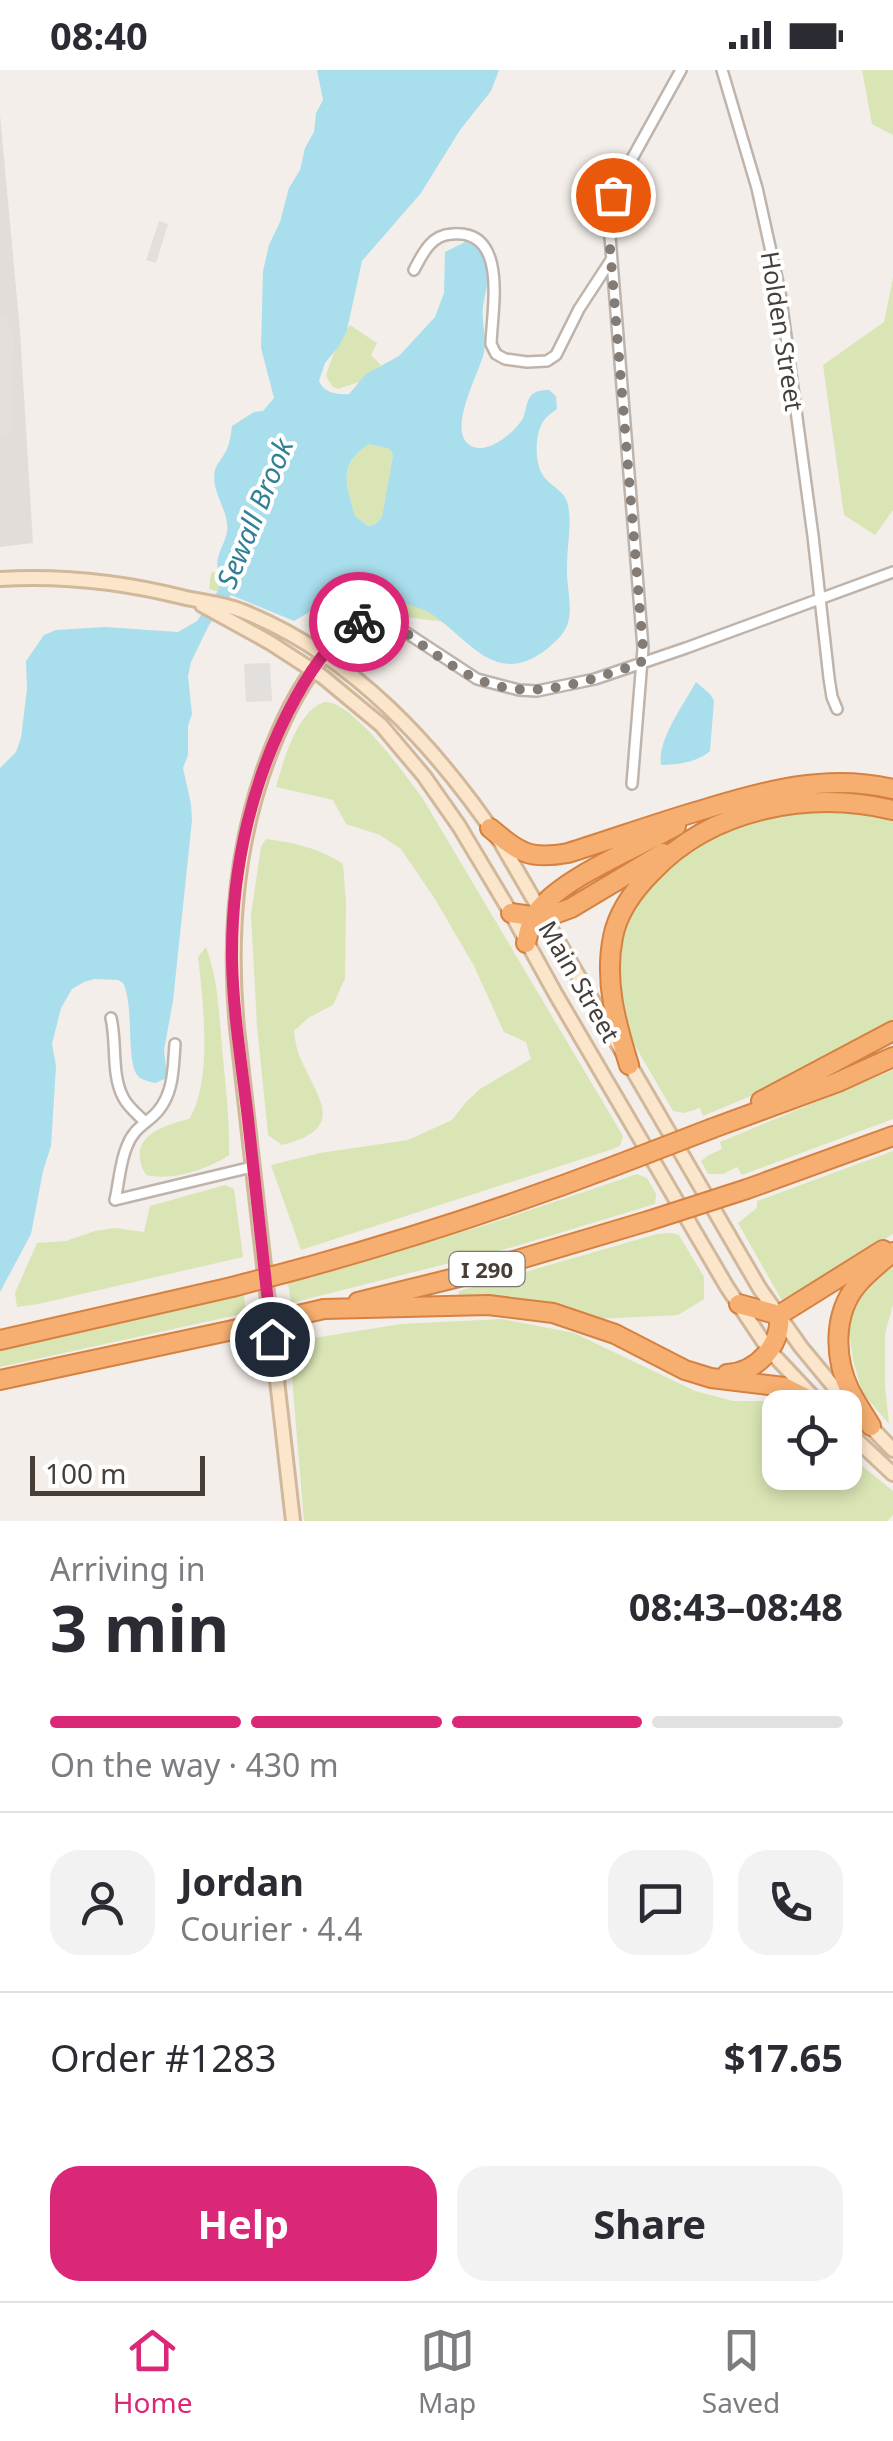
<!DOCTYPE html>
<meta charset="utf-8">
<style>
:root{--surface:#fff;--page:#f2f2f3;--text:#2b2b33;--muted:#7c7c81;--line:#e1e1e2;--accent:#db2777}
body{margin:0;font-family:"Noto Sans",sans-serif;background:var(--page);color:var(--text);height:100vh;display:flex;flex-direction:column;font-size:38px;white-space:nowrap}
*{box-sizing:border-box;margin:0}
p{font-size:32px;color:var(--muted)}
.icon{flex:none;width:55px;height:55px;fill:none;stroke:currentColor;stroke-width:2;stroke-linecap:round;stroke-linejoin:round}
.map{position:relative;height:1451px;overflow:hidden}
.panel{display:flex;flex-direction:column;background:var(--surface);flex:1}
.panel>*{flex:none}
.fabs{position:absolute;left:762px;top:1320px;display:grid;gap:20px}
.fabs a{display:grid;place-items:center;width:100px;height:100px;border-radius:20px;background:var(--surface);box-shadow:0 5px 15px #0003;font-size:50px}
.scale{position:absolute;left:30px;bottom:25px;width:175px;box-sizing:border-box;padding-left:10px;border:5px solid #473e38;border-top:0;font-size:28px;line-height:35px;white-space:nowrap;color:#473e38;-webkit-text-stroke:8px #fff;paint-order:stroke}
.pin{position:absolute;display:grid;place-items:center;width:85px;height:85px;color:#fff;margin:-42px;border:5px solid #fff;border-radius:50%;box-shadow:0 2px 10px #0007}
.courier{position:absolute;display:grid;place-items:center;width:100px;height:100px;margin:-50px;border:8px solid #db2777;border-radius:50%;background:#fff;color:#222;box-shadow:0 2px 12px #0007}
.summary em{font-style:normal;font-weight:700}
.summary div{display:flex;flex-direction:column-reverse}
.summary{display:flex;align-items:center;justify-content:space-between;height:170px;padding:0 50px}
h1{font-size:65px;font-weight:700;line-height:75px}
.bar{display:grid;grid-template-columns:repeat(4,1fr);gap:15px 10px;align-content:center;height:120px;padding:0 50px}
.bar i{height:12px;border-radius:8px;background:var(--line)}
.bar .on{background:var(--accent)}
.bar p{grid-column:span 4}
.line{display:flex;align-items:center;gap:25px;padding:0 50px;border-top:2px solid var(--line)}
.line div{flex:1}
.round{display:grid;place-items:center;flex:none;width:105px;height:105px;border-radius:30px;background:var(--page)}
.action{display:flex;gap:20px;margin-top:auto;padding:20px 50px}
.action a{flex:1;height:115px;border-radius:30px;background:var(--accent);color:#fff;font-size:40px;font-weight:700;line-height:115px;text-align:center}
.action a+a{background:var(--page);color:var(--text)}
.status{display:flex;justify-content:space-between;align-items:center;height:70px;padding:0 50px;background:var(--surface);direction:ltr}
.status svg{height:28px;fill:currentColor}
.dock{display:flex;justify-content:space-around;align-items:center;height:140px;border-top:2px solid var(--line);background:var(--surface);font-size:28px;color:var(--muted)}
.dock a{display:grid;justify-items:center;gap:5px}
.dock .on{color:var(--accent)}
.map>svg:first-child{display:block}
.industrial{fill:#e3ddda}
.green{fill:#d9e5b4}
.parking{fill:#e2dfdd}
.water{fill:#a9deed;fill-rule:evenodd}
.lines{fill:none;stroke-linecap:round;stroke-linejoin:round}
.minor-casing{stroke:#bfb4ac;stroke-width:14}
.secondary-casing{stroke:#d1b89b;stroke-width:18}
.motorway-casing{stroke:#d58141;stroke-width:22}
.minor{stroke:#fff;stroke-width:9}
.secondary{stroke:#fce6cb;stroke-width:12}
.motorway{stroke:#f6af71;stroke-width:18}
.motorway-bridge-casing{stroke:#d58141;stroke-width:22;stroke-linecap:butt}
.motorway-bridge{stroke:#f6af71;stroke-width:18}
.done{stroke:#837c76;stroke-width:10;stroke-dasharray:0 18}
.route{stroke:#db2777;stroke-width:12}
.labels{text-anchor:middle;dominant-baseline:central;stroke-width:8;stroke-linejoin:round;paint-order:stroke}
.shield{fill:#fff;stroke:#7e7874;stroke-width:2.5}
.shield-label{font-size:22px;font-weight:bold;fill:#473e38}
.street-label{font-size:25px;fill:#473e38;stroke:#fff}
.water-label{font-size:28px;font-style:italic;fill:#308096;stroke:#fff}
</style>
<div class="status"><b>08:40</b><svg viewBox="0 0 49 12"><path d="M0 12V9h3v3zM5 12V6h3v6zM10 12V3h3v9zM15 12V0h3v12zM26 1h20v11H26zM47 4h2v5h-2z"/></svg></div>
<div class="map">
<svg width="893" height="1451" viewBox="0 0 893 1451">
<rect width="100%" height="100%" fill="#f3eee9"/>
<!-- industrial -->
<path class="industrial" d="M0,45l20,216 13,212 -33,4z"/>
<!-- green -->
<path class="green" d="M862,0h31v65l-21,-11z
M893,208v232l-18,25 -31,-20 -21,-150 61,-43z
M350,255l27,18 -6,12 10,10 -19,16 -24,8 -5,-2 -7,-11c6,-20 12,-34 24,-51z
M369,374l21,5 3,6 -11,62 -8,8 -6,1 -13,-10c-9,-32 -18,-50 14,-72z
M235,497l133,4 101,54 -238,-30 -22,-6 2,-16z
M325,632c28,-1 81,74 98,97l200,337 -3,10 -10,4 -309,100 -30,-85 49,-12 88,-13 44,-20 14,-18 14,-13 51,-30 -5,-17 -22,-10 -30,-66 -39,-67 -34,-50 -21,-14 -34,-11 -13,-24 -57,-13c7,-25 21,-77 49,-85z
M809,737l84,7v210l-128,66 -62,26 -3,-8 -16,5 -11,-2 -39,-67 -15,-47 -3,-28 3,-32 15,-37 18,-23 68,-48z
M266,769c29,4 53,9 77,25l3,38 -1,76 -12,27 -25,13 -14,13c1,8 2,16 5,24 17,42 51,73 -17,90l-14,-10 -11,-109 -6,-111 10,-68z
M206,877c12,32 13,66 16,100 3,36 8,72 7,108 -22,15 -58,26 -83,20 -21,-36 14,-49 43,-56 24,-35 14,-121 9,-162z
M893,1000v49l-151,56 -5,-8 -14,7h-15l-7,-13 6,-5 15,-7 -2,-7z
M893,1081v83l-108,66 -4,-1 -43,-76 19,-15v-7z
M637,1104l10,4 9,16 -1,10 -142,43 -222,56 -3,-20 198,-58z
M225,1115l9,4 9,68 -205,47 -21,3 -2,-14 22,-50 29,-2 29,-10 20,-3 29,4 6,-26z
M671,1163l8,2 25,42v22l-26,16 -82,4 -19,-7 -54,-13 -64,-4v-4l198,-57z
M893,1194v40l-8,30v52l4,38 -27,-32 -9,-32 -5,-38 13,-25z
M244,1225l2,18 -246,54v-16z
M502,1249l72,14 121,58 38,10h35l19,6 -7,1v64h65v-20l48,39v24l-6,6h-583l-15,-179 112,-18z"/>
<!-- parking -->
<path class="parking" d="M159,151l9,3 -12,39 -10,-3z
M6,246l8,25 -3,35v55l-11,6v-118z
M270,593l2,38 -26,1 -2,-38z"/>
<!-- water -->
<path class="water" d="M317,0h182l-8,21 -31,39 -39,63 -59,68 -15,69 -8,16 -14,17 -6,18c5,12 18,14 30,13l17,-20 33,-18 36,-39 9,-24 1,-41 20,-10c34,8 22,40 18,64 -2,15 4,31 1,46 -3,19 -45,90 -6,96 15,2 36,-16 44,-28 5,-8 3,-21 12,-27 5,-3 10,-3 15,-3l7,6 1,13c-4,3 -9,6 -12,10 -11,13 -11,45 -1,58 8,10 22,15 24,28 4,20 -1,41 -1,61 -1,18 5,36 2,53 -2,13 -13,22 -22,30 -52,40 -77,-10 -117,-36 -8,-5 -19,-6 -27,-12 -18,-14 -30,-25 -54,-21l-31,27 -24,14 -63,-26 -22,30 -18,37 -3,14 4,38 -4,12v29l-5,13 8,36 1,16 -19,181 -9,49 3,28 -12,5c-4,-1 -13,-3 -16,-6 -14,-12 -4,-71 -16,-94l-5,-3 -24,-1 -10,3 -12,7 -11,19 -9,36 4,22 -5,80 -8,25 -12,63 -31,58v-524l16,-16 5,-14 6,-49 -1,-28 18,-26 12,-5 49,-3 73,5 19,-11 21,-30 3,-15c-10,-16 3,-28 6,-44 3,-22 -17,-39 -12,-62 2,-7 9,-14 12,-21 3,-7 4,-15 5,-23l22,-14 9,-1 11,-13 -13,-50 2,-77 6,-26 11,-23 9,-34 11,-18 5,-22 9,-16 2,-19 7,-13zM369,374l21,5 3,6 -11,62 -8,8 -6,1 -13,-10c-9,-32 -18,-51 14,-72z
M696,612l14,12 4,7 -4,50c-12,11 -33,14 -49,14 -4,-25 23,-61 35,-83z"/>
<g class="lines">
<!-- minor casing -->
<g class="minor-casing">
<path id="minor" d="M722,0l35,118 23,104 33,244 16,142 3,19 5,12
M414,200c9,-17 17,-35 38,-36 57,-5 40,75 39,110l5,10 9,5 22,3 20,-1 9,-6 23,-46 32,-49
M325,585c20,-23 32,-41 65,-33l87,57 42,11 18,1 58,-12 91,-31 207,-76
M632,714l11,-136 -34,-424 4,-29 5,-11 63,-114
M111,948c6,25 0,56 12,79 4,9 14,17 21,24
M175,974c-2,24 -1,48 -17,67 -11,13 -24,16 -31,35 -7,16 -8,37 -12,54l137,-33"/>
</g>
<!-- secondary casing -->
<g class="secondary-casing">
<path id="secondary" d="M0,509c63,-4 122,3 182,18 20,5 42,6 60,14 110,43 194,136 259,232l259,446 41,58 43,52 49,51
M202,535l67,37 54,35 58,48 43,51 35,50 52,87 44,80 172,294 42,63 46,49
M845,1359l48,45
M293,1451l-56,-493c-9,-96 -1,-190 35,-280 13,-33 30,-67 53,-93"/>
</g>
<!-- motorway casing -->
<g class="motorway-casing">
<path id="motorway" d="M490,758c30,25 39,32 78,25 45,-14 89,-30 134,-43 62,-19 125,-37 191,-21
M511,843l33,5 27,-10 92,-55
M526,873c3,-10 4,-22 10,-30 25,-35 101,-65 140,-87
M629,995c-13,-42 -25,-84 -16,-128 5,-26 21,-47 39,-65 60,-64 158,-82 241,-62
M761,1031l132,-70
M713,1058l125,-46 55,-25
M747,1119l146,-53
M307,1197c105,-29 208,-63 310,-102
M358,1232l105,-26 185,-55
M739,1234l40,11 104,-65
M324,1239l164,-4 65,8 62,21 70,36 26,8 73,9 39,20
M0,1270l232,-53
M727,1304c30,-2 55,-29 52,-59
M0,1310l233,-50
M871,1356c-7,-12 -15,-23 -21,-35 -16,-33 -17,-77 7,-106 11,-13 24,-23 36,-33"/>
</g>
<!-- minor -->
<use href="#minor" class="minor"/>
<!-- secondary -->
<use href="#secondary" class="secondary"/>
<!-- motorway -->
<use href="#motorway" class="motorway"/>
<!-- motorway-bridge casing -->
<g class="motorway-bridge-casing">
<path id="motorway-bridge" d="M617,1095l96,-37
M648,1151l99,-32
M232,1217l75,-20
M233,1260l91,-21"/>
</g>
<!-- motorway-bridge -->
<use href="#motorway-bridge" class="motorway-bridge"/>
</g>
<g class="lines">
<!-- done -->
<path class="done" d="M359,552l18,-3 13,3c27,18 55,42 85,56 55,26 112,3 166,-15l2,-15 -34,-412 4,-41"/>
<!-- route -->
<path class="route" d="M272,1269c-8,-73 -16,-147 -24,-220 -6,-53 -15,-106 -16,-159 -1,-91 20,-183 64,-263 15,-27 36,-60 63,-75"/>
</g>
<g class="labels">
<!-- shield labels -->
<rect class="shield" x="449.5" y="1182" width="75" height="34" rx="8"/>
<g class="shield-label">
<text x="487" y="1199">I 290</text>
</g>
<!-- street labels -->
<g class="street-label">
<text transform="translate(783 261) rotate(81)">Holden Street</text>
<text transform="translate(580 911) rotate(60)">Main Street</text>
</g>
<!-- water labels -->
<g class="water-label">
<text transform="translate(254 443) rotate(-68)">Sewall Brook</text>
</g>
</g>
</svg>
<div class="fabs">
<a><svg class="icon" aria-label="locate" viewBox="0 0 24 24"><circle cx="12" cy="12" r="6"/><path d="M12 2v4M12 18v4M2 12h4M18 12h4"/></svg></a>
</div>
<div class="scale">100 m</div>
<div class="pin" style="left:613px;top:125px;background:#ea580c"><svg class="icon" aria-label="bag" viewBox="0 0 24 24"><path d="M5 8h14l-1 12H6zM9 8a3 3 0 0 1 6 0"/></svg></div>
<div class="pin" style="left:272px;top:1269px;background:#1f2937"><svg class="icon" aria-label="home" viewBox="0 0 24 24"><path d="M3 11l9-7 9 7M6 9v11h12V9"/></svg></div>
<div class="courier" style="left:359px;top:552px"><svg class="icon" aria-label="bike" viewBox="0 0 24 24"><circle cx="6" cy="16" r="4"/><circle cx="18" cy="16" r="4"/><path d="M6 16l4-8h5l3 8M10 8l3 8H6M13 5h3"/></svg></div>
</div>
<section class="panel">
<div class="summary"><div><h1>3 min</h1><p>Arriving in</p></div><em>08:43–08:48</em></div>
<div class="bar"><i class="on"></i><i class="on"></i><i class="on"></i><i></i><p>On the way · 430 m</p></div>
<div class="line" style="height:180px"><a class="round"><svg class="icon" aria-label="person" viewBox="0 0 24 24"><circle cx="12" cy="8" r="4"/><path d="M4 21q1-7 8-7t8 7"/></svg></a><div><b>Jordan</b><p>Courier · 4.4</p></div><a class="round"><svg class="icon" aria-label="chat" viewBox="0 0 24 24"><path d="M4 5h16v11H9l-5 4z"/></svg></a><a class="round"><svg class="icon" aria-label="phone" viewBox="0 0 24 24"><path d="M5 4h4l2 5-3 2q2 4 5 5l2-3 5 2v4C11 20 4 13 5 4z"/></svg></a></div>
<div class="line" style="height:130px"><div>Order #1283</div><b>$17.65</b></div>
<div class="action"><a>Help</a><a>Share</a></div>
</section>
<nav class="dock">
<a class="on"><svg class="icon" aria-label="home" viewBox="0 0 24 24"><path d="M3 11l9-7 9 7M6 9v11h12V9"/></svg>Home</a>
<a><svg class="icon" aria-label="map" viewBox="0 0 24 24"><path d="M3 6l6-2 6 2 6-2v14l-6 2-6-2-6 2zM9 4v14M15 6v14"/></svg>Map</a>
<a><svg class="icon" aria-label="saved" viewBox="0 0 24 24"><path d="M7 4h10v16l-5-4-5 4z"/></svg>Saved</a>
</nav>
